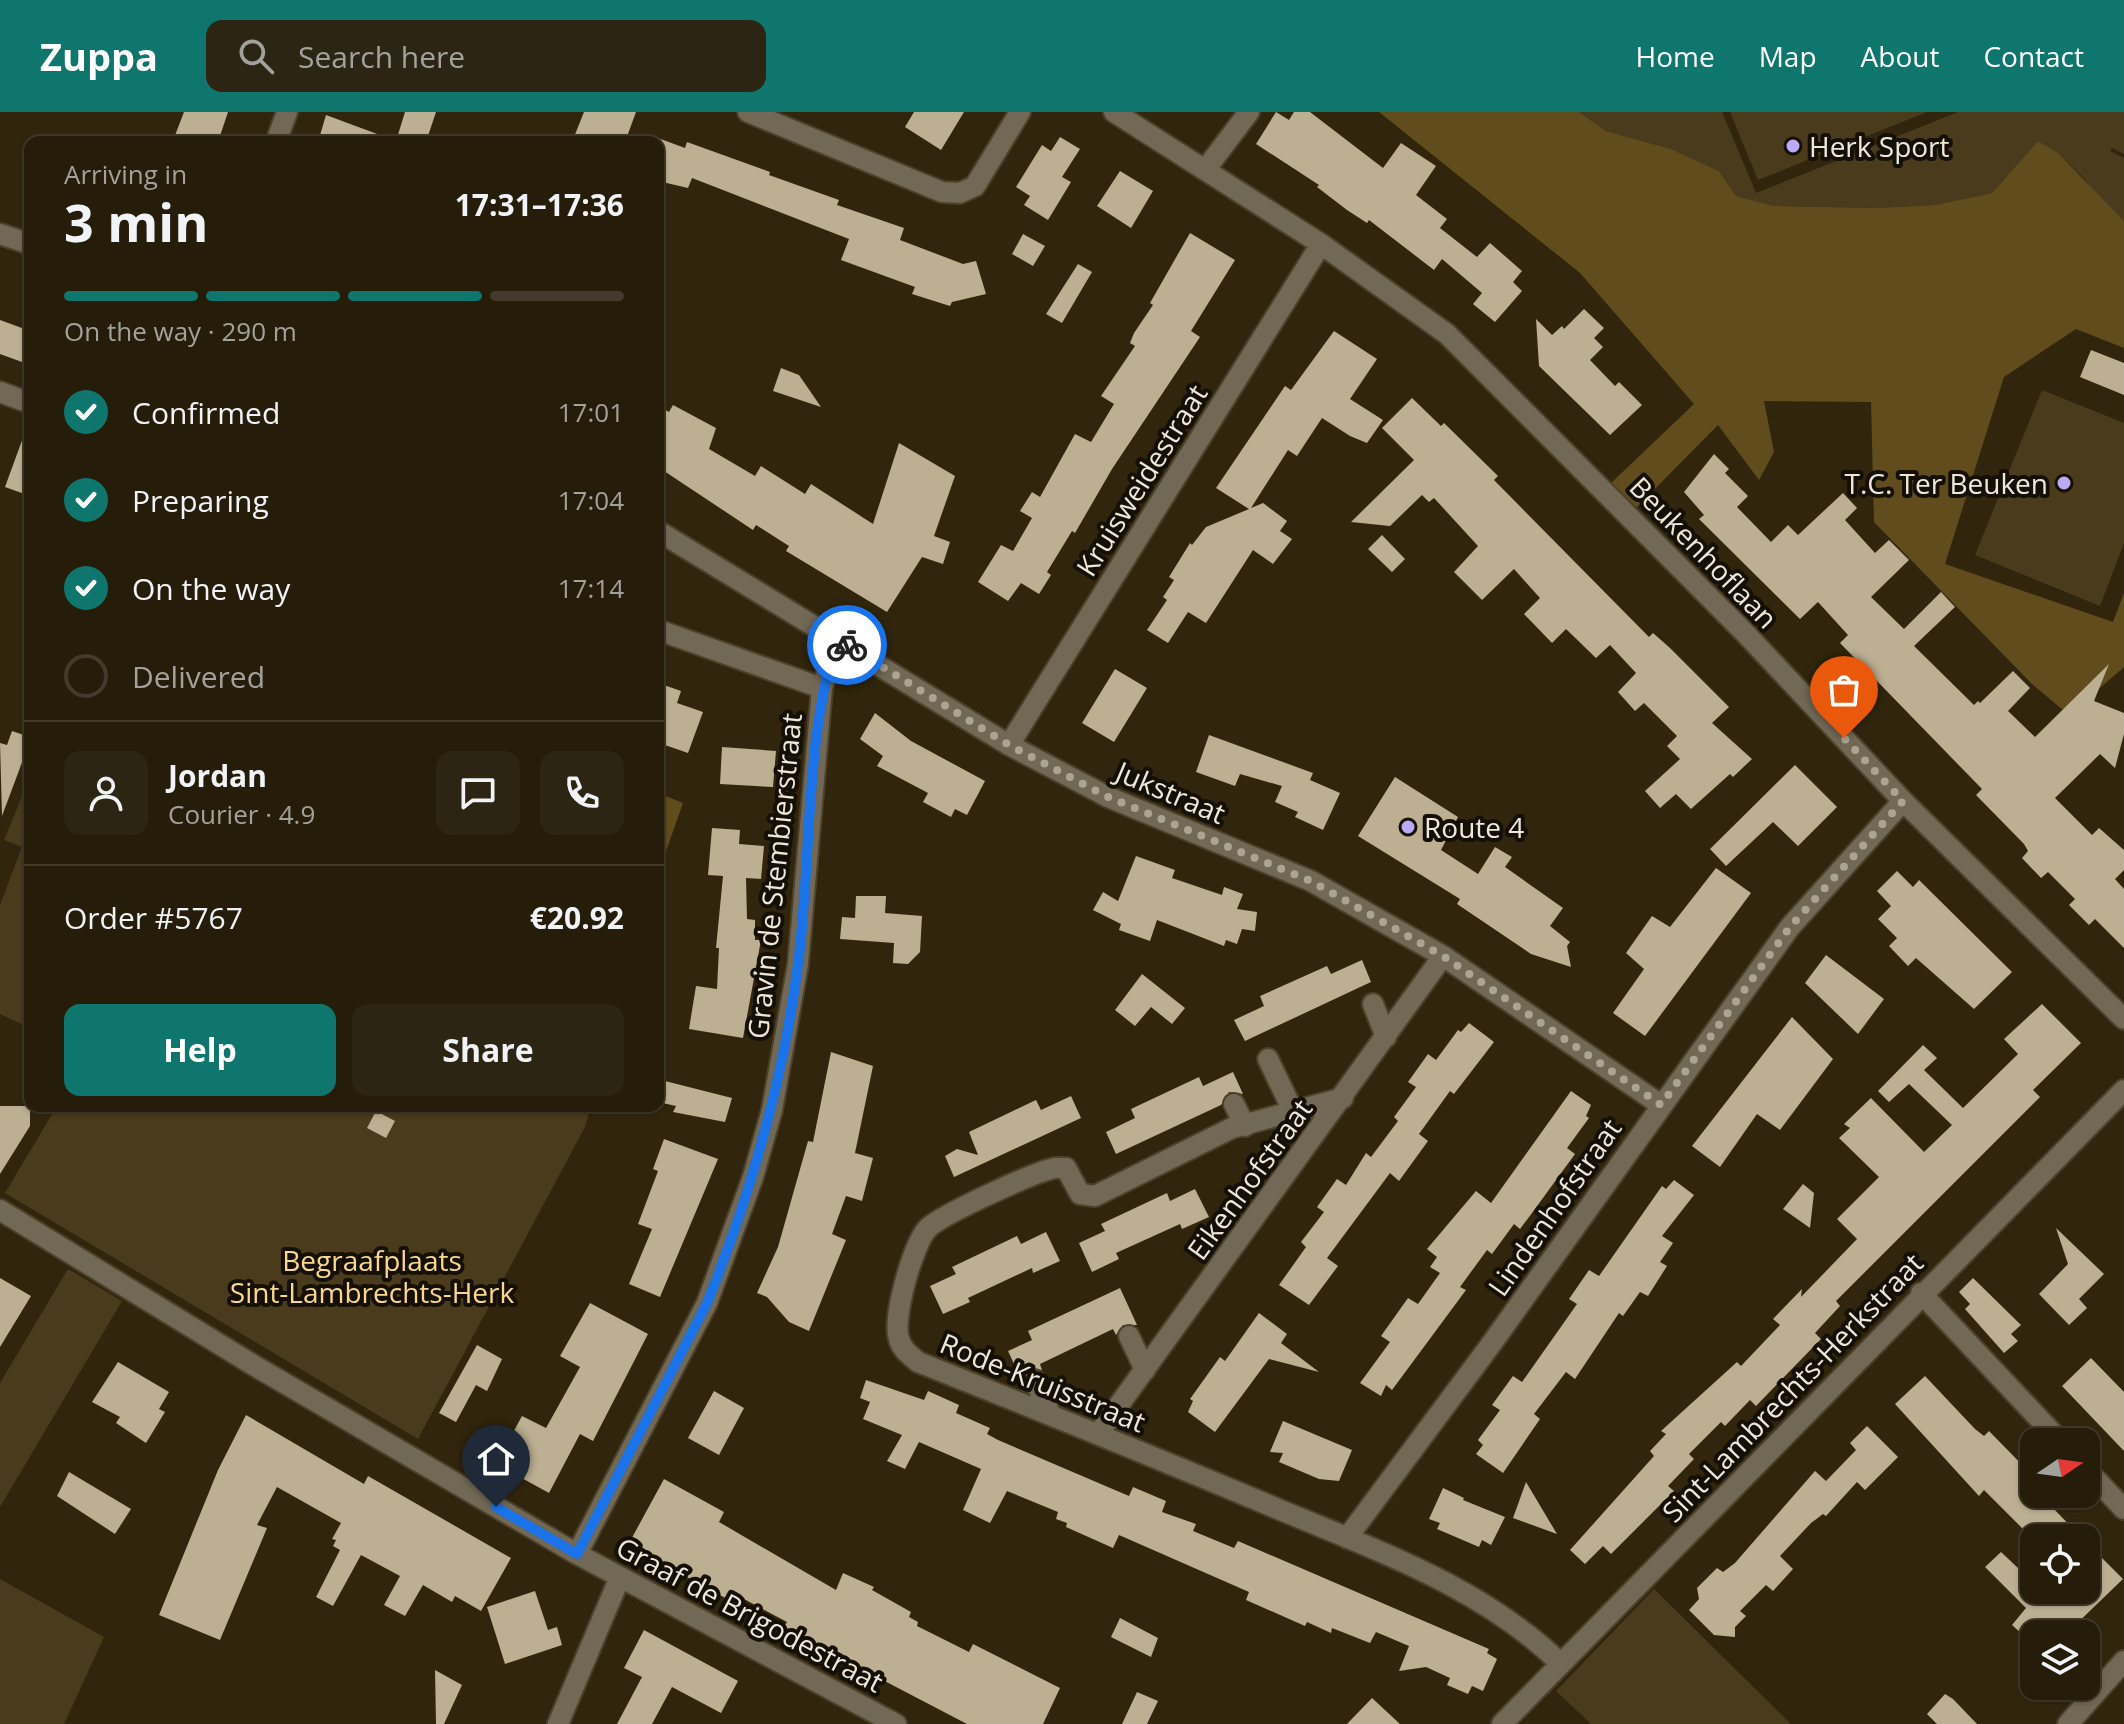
<!DOCTYPE html>
<meta charset="utf-8">
<style>
:root{--surface:#251c0a;--page:#2d2513;--text:#f1f3f6;--muted:#a3a19c;--line:#423a2b;--accent:#0f766e}
body{margin:0;font-family:"Open Sans",sans-serif;background:var(--page);color:var(--text);height:100vh;display:flex;flex-direction:column;font-size:30px;white-space:nowrap}
*{box-sizing:border-box;margin:0}
p{font-size:26px;color:var(--muted)}
.icon{flex:none;width:44px;height:44px;fill:none;stroke:currentColor;stroke-width:2;stroke-linecap:round;stroke-linejoin:round}
.map{position:relative;flex:1;overflow:hidden}
.side{position:absolute;left:24px;top:24px;width:640px;height:976px;display:flex;flex-direction:column;background:var(--surface);border-radius:16px;box-shadow:0 2px 6px #0004,0 0 0 2px var(--line)}
.side>*{flex:none}
.needle{width:52px;rotate:77deg}
.tools{position:absolute;left:2020px;top:1316px;display:grid;gap:16px}
.tools a{display:grid;place-items:center;width:80px;height:80px;border-radius:16px;background:var(--surface);box-shadow:0 2px 6px #0004,0 0 0 2px var(--line);font-size:40px}
.pin{position:absolute;display:grid;place-items:center;width:68px;height:68px;color:#fff;margin:-82px -34px;border-radius:50% 50% 50% 0;rotate:-45deg;box-shadow:0 0 8px #0007}
.pin .icon{rotate:45deg}
.courier{position:absolute;display:grid;place-items:center;width:80px;height:80px;margin:-40px;border:6px solid #1a73e8;border-radius:50%;background:#fff;color:#222;box-shadow:0 2px 10px #0007}
.head em{font-style:normal;font-weight:700}
.head div{display:flex;flex-direction:column-reverse}
.head{display:flex;align-items:center;justify-content:space-between;height:136px;padding:0 40px}
h1{font-size:52px;font-weight:700;line-height:60px}
.bar{display:grid;grid-template-columns:repeat(4,1fr);gap:12px 8px;align-content:center;height:96px;padding:0 40px}
.bar i{height:10px;border-radius:6px;background:var(--line)}
.bar .active{background:var(--accent)}
.bar p{grid-column:span 4}
.line{display:flex;align-items:center;gap:20px;padding:0 40px;border-top:2px solid var(--line)}
.line div{flex:1}
.round{display:grid;place-items:center;flex:none;width:84px;height:84px;border-radius:16px;background:var(--page)}
ol{padding:0 40px;list-style:none}
li{display:flex;align-items:center;gap:24px;height:88px}
li p{margin-inline-start:auto}
li .icon{padding:8px;border-radius:50%;background:var(--accent);color:#fff;stroke-width:4}
li:last-child{color:var(--muted)}
li i{width:44px;height:44px;border:4px solid var(--line);border-radius:50%}
.primary-button{display:flex;gap:16px;margin-top:auto;padding:16px 40px}
.primary-button a{flex:1;height:92px;border-radius:16px;background:var(--accent);color:#fff;font-size:32px;font-weight:700;line-height:92px;text-align:center}
.primary-button a+a{background:var(--page);color:var(--text)}
header{display:flex;align-items:center;gap:48px;box-sizing:border-box;height:112px;padding:0 40px;background:var(--accent);color:#fff}
header strong{font-size:38px}
nav{display:flex;gap:44px;margin-inline-start:auto;font-size:28px}
.search{width:560px;height:72px;background:var(--page);display:flex;align-items:center;gap:20px;box-sizing:border-box;padding:0 28px;border-radius:16px;color:var(--muted);font-size:30px}
.map>svg:first-child{display:block}
.green{fill:#493b1c}
.forest{fill:#604c1c}
.building{fill:#bcaf92}
.lines{fill:none;stroke-linecap:round;stroke-linejoin:round}
.minor-casing{stroke:#4c412a;stroke-width:24}
.minor{stroke:#716855;stroke-width:20}
.done{stroke:#aca492;stroke-width:8;stroke-dasharray:0 14.4}
.route{stroke:#1a73e8;stroke-width:10}
.poi-dot{fill:#bda9f5;stroke:#151006;stroke-width:3}
.labels{text-anchor:middle;dominant-baseline:central;stroke-width:8;stroke-linejoin:round;paint-order:stroke}
.poi-label{font-size:28px;fill:#efe8d9;stroke:#151006;text-anchor:start}
.street-label{font-size:28px;fill:#efe8d9;stroke:#151006}
.park-label{font-size:28px;fill:#f9d78c;stroke:#151006}
</style>
<header>
<strong>Zuppa</strong>
<div class="search"><svg class="icon" aria-label="search" viewBox="0 0 24 24"><circle cx="10" cy="10" r="6"/><path d="M15 15l6 6"/></svg>Search here</div>
<nav><a>Home</a><a>Map</a><a>About</a><a>Contact</a></nav>
</header>
<div class="map">
<svg width="2124" height="1612" viewBox="0 0 2124 1612">
<rect width="100%" height="100%" fill="#31260d"/>
<!-- green -->
<path class="green" d="M1579,0h143l34,81 202,-81h166v42l-12,-6 -2,3 14,7v66c-18,-5 -26,-27 -37,-42 -14,-16 -30,-30 -49,-41l-46,52 -57,12 -60,3 -102,-2 -37,-10 -17,-25 -48,-22 -65,-18z
M1730,0h197l-169,68z
M2042,278l82,33v120l-24,63 -125,-51z
M30,665v251l-30,-14v-109l22,-58 -18,-7z
M57,994h534l-6,21 -167,312 -413,-246z
M68,1157l54,32 -122,206v-124z
M0,1467l104,58 -40,87h-64z
M1654,1477l137,135h-200l-35,-33z"/>
<!-- forest -->
<path class="forest" d="M1379,0h200l27,19 65,18 48,22 17,25 38,10 101,2 60,-3 57,-12 46,-52 20,12 66,68v127l-48,-19 -72,48 -59,187 168,58 11,-29v74l-55,48 -37,-31 -158,-162 -3,-120 -107,-1 10,51 -15,28 -41,-55 -83,84 -25,-25 84,-80 -114,-131z
M658,681l25,10 -18,51 -7,-3z"/>
<!-- building -->
<path class="building" d="M184,0h44l-10,30h-32l-12,-4z
M405,0h31l-10,30h-108l8,-27 70,26z
M584,0h52l-11,30h-53z
M914,0h50l-23,38 -36,-23z
M1276,0l13,8 5,-8h16l73,56 18,-25 35,23 -20,29 31,24 -7,9 37,29 13,-14 32,28 -9,11 9,9 -27,31 -22,-18 9,-11 -40,-34 -8,11 -65,-50 -2,3 -20,-13 -30,-23 2,-2 -63,-41z
M1060,25l20,12 -18,28 9,5 -23,38 -24,-15 6,-9 -14,-9 26,-42 9,6z
M658,26l27,10 2,-6 83,30 -1,3 70,25 -2,5 67,23 -4,12 63,24 13,-3 10,33 -34,8 -2,4 -38,-12 3,-7 -74,-27 8,-21 -157,-61 -4,10 -30,-7z
M1120,59l33,20 -22,37 -34,-22z
M1190,121l45,27 -44,71 9,6 -88,132 -37,64 -3,-2 -25,41 4,3 -12,19 -18,-11 -13,18 -30,-19 23,-37 12,6 19,-33 -12,-7 12,-19 8,5 35,-63 16,8 23,-38 -13,-8 34,-50 -5,-3 4,-10 19,-28 -3,-2z
M1023,122l22,12 -12,20 -21,-12z
M1078,152l14,8 -30,51 -16,-9z
M1584,197l20,19 -10,10 9,9 -13,13 25,26 4,-4 23,23 -32,30 -71,-69 -3,-47 16,16 10,-9 2,3z
M0,208l30,11 -8,31 -22,-8z
M1334,219l43,28 -27,40 33,21 -16,23 -17,-7 -28,-18 -25,38 -9,-6 -37,58 12,-5 24,18 -7,10 12,8 -19,25 -20,-14 -47,73 -18,-11 -20,31 -21,-13 20,-30 -4,-3 11,-17 -5,-3 21,-34 2,2 14,-18 43,-18 -33,-21 69,-102 6,4z
M2091,238l33,13v32l-44,-18z
M781,256l18,7 22,32 -48,-16z
M1412,286l29,28 3,-3 54,53 -4,4 155,157 4,-4 17,15 59,59 -17,16 40,36 -19,18 -3,-3 -39,35 -15,-15 -16,14 -15,-17 35,-32 -13,-13 10,-10 -33,-33 -9,8 -17,-19 18,-19 -26,-28 -14,13 -30,-29 -14,14 -28,-29 16,-16 -26,-29 -32,31 -28,-28 24,-26 -44,-48 -5,4 -7,-7 -32,31 -39,-4 63,-62 -32,-32z
M673,293l43,23 -7,21 46,27 6,-10 44,28 6,-10 62,40 26,-81 56,33 -21,60 16,6 -7,22 -21,-7 -35,55 -101,-61 3,-5 -33,-21 -3,5 -95,-63v-61l11,6z
M28,312h2v72l-25,-9z
M1714,342l15,15 -4,4 23,23 -11,11 34,35 17,-17 10,10 45,-42 14,15 -12,12 30,33 14,-13 20,20 -38,37 33,32 37,-37 14,15 -41,39 60,59 4,-4 2,2 33,-32 17,17 -22,23 27,26 74,-73 -15,37 30,12v21l-9,34 -15,-14 -45,44 37,37 7,-7 25,22v20l-9,9 9,10v59l-29,-29 -6,6 -20,-20 6,-6 -27,-27 -7,6 -19,-20 6,-7 -4,-7 -48,-49 6,-6 -142,-146 8,-8 -30,-33 -18,17 -101,-100 5,-4 -20,-23z
M1382,423l23,24 -13,13 -24,-23z
M1115,557l32,19 -33,54 -32,-19z
M658,571l23,8 -4,12 26,9 -15,41 -26,-9 -4,4z
M875,601l36,28 74,40 -18,34 -12,-6 -4,8 -28,-15 5,-9 -51,-27 6,-10 -23,-17z
M12,619l18,6v4l-28,75 -2,-73 7,2z
M1209,623l104,38 -3,7 30,13 -17,37 -28,-13 3,-5 -23,-10 7,-16 -42,-12 -5,12 -39,-14z
M722,635l54,4 -3,36 -53,-3z
M1795,653l42,42 -39,39 -25,-24 -47,44 -16,-17z
M1395,665l63,40 -17,33 37,24 17,-27 17,10 -7,10 58,41 -13,18 20,16 -3,4 4,21 -40,-13 -74,-50 3,-5 -102,-63z
M712,716l28,2 -1,14 25,2 -3,33 -15,-1 1,41 8,1v20h6l-18,98 -54,-9 7,-43 21,3 2,-41h-3l7,-72 -15,-1z
M1136,744l39,14 -3,8 50,17 2,-8 19,7 -6,15 20,3 -2,19 -13,-2 -5,15 -11,-4 -2,6 -67,-26 -7,21 -31,-11 2,-6 -28,-14 10,-18 15,9z
M1716,756l35,25 -106,143 -32,-23 31,-44 -18,-16 26,-37 18,11z
M1897,759l16,16 6,-7 93,92 -38,37 -58,-51 -8,8 -19,-20 8,-8 -19,-19 13,-13 -14,-15z
M856,784h30l-1,17 37,3 -2,36 -12,12 -15,-1 1,-20 -54,-4 2,-22 13,1z
M1826,843l58,44 -26,35 -53,-51z
M1362,848l9,22 -126,59 -11,-21 30,-14 -4,-10 67,-30 4,8z
M1142,862l43,34 -13,16 -21,-17 -16,19 -20,-16z
M2042,892l39,39 -48,47 7,7 -204,204 4,5 -25,27 6,6 -65,67 -6,-6 -25,26 -4,-4 -32,32 5,5 -26,27 6,5 -63,63 -8,-8 -18,18 -15,-14 84,-94 -4,-5 16,-17 -5,-3 76,-69 4,4 39,-41 -7,-6 29,-30 -1,8 56,-58 -20,-20 42,-42 -40,-39 11,-10 -6,-4 27,-26 53,54 28,-27 -43,-41 -20,18 -11,-11 45,-46 14,13 -13,12 39,38 55,-54 -14,-15z
M1792,905l41,42 -53,71 -23,-16 -37,53 -28,-21z
M1469,911l25,19 -40,52 -4,-3 -31,43 9,7 -29,40 -9,-8 -63,85 11,8 -29,39 -30,-20 27,-38 -5,-5 23,-30 -7,-5 20,-28 9,6 20,-32 5,4 27,-36 -4,-4 22,-30 -8,-5 20,-28 8,6 22,-30 3,2z
M831,940l42,14 -18,87 18,5 -11,43 -16,-5 -14,38 14,6 -37,91 -20,-9 -22,-25 -10,-4 21,-46 30,-106 5,1z
M1233,960l10,22 -14,-2 -8,13 -105,49 -10,-22 29,-14 -4,-9 68,-32 4,9z
M661,968l71,18 -7,24 -52,-10 3,-6 -18,-4z
M1571,979l20,14 -5,11 3,2 -22,30 8,6 -43,59 -12,16 -6,-5 -22,30 -5,-4 -27,37 6,3 -74,100 -6,-5 -5,11 -21,-13 30,-41 -9,-6 27,-38 10,6 22,-31 -10,-6 7,-10 -10,-8 49,-58 15,12z
M1071,984l10,22 -127,59 -9,-21 12,-7 21,6 -9,-23 67,-32 5,10z
M0,994h30v20l-30,48z
M376,999l19,10 -9,17 -19,-10z
M664,1027l54,20 -58,138 -31,-13 23,-55 -14,-5 20,-53 -5,-2z
M1674,1068l20,15 -32,41 11,7 -13,19 7,4 -19,30 -8,-4 -17,24 -4,-3 -44,66 -9,-7 -32,42 6,5 -37,54 -27,-19 7,-9 -5,-5 22,-30 -8,-5 21,-29 9,6 55,-78 -8,-5 20,-29 10,6 63,-90 4,3z
M1803,1072l11,9 -4,35 -27,-19z
M1195,1077l14,28 -27,12 -2,-5 -64,29 3,6 -27,13 -13,-29 26,-12 -4,-7 66,-31 3,8z
M2056,1116l48,46 -25,25 8,9 -18,17 -30,-31 29,-30z
M1046,1120l14,29 -27,12 -1,-5 -64,30 2,4 -27,12 -13,-28 26,-12 -4,-7 65,-31 4,8z
M0,1166l31,18 -31,51z
M1973,1166l48,47 -10,9 7,7 -14,12 -39,-44 5,-5 -11,-12z
M1120,1176l17,37h-14l-7,10 -3,-6 -73,35 2,6 -13,-2 -8,11 -13,-28 24,-11 -4,-9z
M590,1191l58,31 -55,107 -13,-7 -31,59 -53,-29 26,-48 24,12 34,-61 -20,-11z
M1259,1201l28,21 -6,9 38,29 -50,-13 -54,73 -27,-20 5,-11 -3,-2 30,-42 5,4z
M477,1233l25,14 -15,32 -11,-6 -20,37 -17,-9z
M2091,1246l33,34v59l-62,-65z
M118,1250l51,30 -10,17 6,3 -19,31 -30,-20 4,-6 -28,-15z
M1925,1264l50,53 9,7 5,-5 45,46v17h17l9,10 -6,5 28,29h-50l-48,-48 -5,6 -84,-92z
M866,1268l58,20 4,-9 31,14 -3,8 34,15 -3,6 11,6 131,56 4,-9 33,14 -4,11 34,12 -3,7 41,17 4,-7 251,108 -2,4 10,6 -14,32 -11,-5 -4,8 -21,-9 3,-7 -24,-11 -27,4 10,-25 -33,-14 -6,11 -38,-15 -1,5 -24,-11 -2,4 -59,-26 3,-8 -130,-57 -6,13 -47,-21 1,-4 -11,-4 2,-7 -51,-21 -17,32 -27,-13 18,-41 -62,-27 -14,27 -18,-8 15,-26 -39,-16 7,-17 -10,-4z
M714,1279l30,17 -25,47 -31,-17z
M246,1303l118,69 4,-8 143,82 -30,53 -26,-15 -3,6 -29,-17 -18,31 -21,-11 16,-29 -39,-21 -28,51 -17,-9 24,-47 -7,-4 3,-6 -4,-1 9,-16 -64,-36 -20,38 10,3 -47,112 -61,-25 59,-145z
M1283,1309l69,29 -13,31 -20,-2 -40,-17 4,-9 -13,-1z
M1867,1314l31,31 -33,33 -8,-8 -31,34 -3,-2 -12,9 -31,33 13,13 -20,22 -7,-6 -26,26 6,5 -11,11v10l-21,-2 -25,-25 10,-11 -2,-11 20,-20 6,4 12,-9 80,-92 11,10 30,-31 -6,-7z
M69,1360l62,37 -16,25 -58,-38z
M664,1367l60,33 -5,10 117,68 7,-17 31,14 -2,3 39,22 -2,5 9,5 -1,4 52,26 4,-8 87,44 -17,36h-76l-184,-96 4,-6 -43,-23 -4,7 -112,-61z
M1526,1370l31,52 -44,-16z
M1443,1376l21,10 -1,2 42,17 -14,28 -9,-5 -3,7 -42,-18 3,-6 -11,-4z
M2086,1430l37,37 -57,55h-44l-10,-9 14,-17 -41,-41 16,-15 33,31v7h52z
M535,1479l13,39 9,-3 5,18 -57,19 -18,-57z
M1120,1506l38,20 -7,19 -40,-20z
M644,1518l94,51 -17,32 -49,-26 -20,37h-35l25,-47 -18,-9z
M435,1558l27,15 -18,39h-8z
M1137,1580l21,9 -11,23h-25z
M1945,1582l8,5 24,25h-40l-10,-10z
M1372,1586l28,26h-53z"/>
<g class="lines">
<!-- minor casing -->
<g class="minor-casing">
<path id="minor" d="M748,0l194,80 18,1 15,-7 45,-74
M1114,0l207,132 126,90 298,299 158,168 221,218
M276,30l11,-30
M1205,58l44,-58
M0,122l30,10
M0,280l30,11
M658,419l351,214 99,52 203,84 132,75 218,149
M658,518l164,58
M1009,633l312,-501
M1373,892l13,33
M1268,947l25,52
M1343,986l-111,30 -137,68 -15,-2 -14,-26h-11c-21,4 -112,46 -127,60 -15,16 -36,90 -29,111 3,11 11,16 19,23 118,47 236,95 353,144 101,43 211,80 290,158
M1234,992l11,22
M0,1098l255,156 322,188 319,170
M1921,1181l140,149
M1129,1224l16,34
M1034,1268l17,35
M1098,1322l345,-478
M2086,1357l38,40
M1347,1426l145,-195 298,-416 113,-126
M577,1442l130,-251 46,-126 19,-67 26,-146 24,-276 15,-49
M558,1612l62,-147
M1502,1612l622,-634
M2068,1612l56,-63"/>
</g>
<!-- minor -->
<use href="#minor" class="minor"/>
</g>
<g class="lines">
<!-- done -->
<path class="done" d="M847,533l162,100 99,52 203,84 132,75 218,149 129,-178 113,-126 -59,-63"/>
<!-- route -->
<path class="route" d="M496,1395l81,47 130,-251c44,-109 76,-222 91,-339 14,-108 6,-221 39,-325l10,6"/>
</g>
<!-- markers -->
<g class="poi-dot">
<circle cx="1793" cy="34" r="8"/>
<circle cx="2064" cy="371" r="8"/>
<circle cx="1408" cy="715" r="8"/>
</g>
<g class="labels">
<!-- poi labels -->
<g class="poi-label">
<text x="1809" y="34">Herk Sport</text>
<text x="2048" y="371" text-anchor="end">T.C. Ter Beuken</text>
<text x="1424" y="715">Route 4</text>
</g>
<!-- street labels -->
<g class="street-label">
<text transform="translate(1141 368) rotate(-58)">Kruisweidestraat</text>
<text transform="translate(1704 440) rotate(46)">Beukenhoflaan</text>
<text transform="translate(1171 680) rotate(23)">Jukstraat</text>
<text transform="translate(774 764) rotate(-84)">Gravin de Stembierstraat</text>
<text transform="translate(1249 1067) rotate(-54)">Eikenhofstraat</text>
<text transform="translate(1554 1095) rotate(-55)">Lindenhofstraat</text>
<text transform="translate(1043 1270) rotate(22)">Rode-Kruisstraat</text>
<text transform="translate(1792 1275) rotate(-46)">Sint-Lambrechts-Herkstraat</text>
<text transform="translate(750 1502) rotate(28)">Graaf de Brigodestraat</text>
</g>
<!-- park labels -->
<g class="park-label">
<text x="372" y="1148">Begraafplaats<tspan x="372" dy="32">Sint-Lambrechts-Herk</tspan></text>
</g>
</g>
</svg>
<div class="tools">
<a><svg class="needle" viewBox="-14 -14 28 28"><path d="M0-13l5 13h-10z" fill="#e53935"/><path d="M0 13l5-13h-10z" fill="#a3a19c"/></svg></a>
<a><svg class="icon" aria-label="locate" viewBox="0 0 24 24"><circle cx="12" cy="12" r="6"/><path d="M12 2v4M12 18v4M2 12h4M18 12h4"/></svg></a>
<a><svg class="icon" aria-label="layers" viewBox="0 0 24 24"><path d="M12 4l9 5-9 5-9-5zM3 14l9 5 9-5"/></svg></a>
</div>
<div class="pin" style="left:1844px;top:626px;background:#ea580c"><svg class="icon" aria-label="bag" viewBox="0 0 24 24"><path d="M5 8h14l-1 12H6zM9 8a3 3 0 0 1 6 0"/></svg></div>
<div class="pin" style="left:496px;top:1395px;background:#1f2937"><svg class="icon" aria-label="home" viewBox="0 0 24 24"><path d="M3 11l9-7 9 7M6 9v11h12V9"/></svg></div>
<div class="courier" style="left:847px;top:533px"><svg class="icon" aria-label="bike" viewBox="0 0 24 24"><circle cx="6" cy="16" r="4"/><circle cx="18" cy="16" r="4"/><path d="M6 16l4-8h5l3 8M10 8l3 8H6M13 5h3"/></svg></div>
<section class="side">
<div class="head"><div><h1>3 min</h1><p>Arriving in</p></div><em>17:31–17:36</em></div>
<div class="bar"><i class="active"></i><i class="active"></i><i class="active"></i><i></i><p>On the way · 290 m</p></div>
<ol>
<li><svg class="icon" aria-label="check" viewBox="0 0 24 24"><path d="M5 12l5 5 9-10"/></svg>Confirmed<p>17:01</p></li>
<li><svg class="icon" aria-label="check" viewBox="0 0 24 24"><path d="M5 12l5 5 9-10"/></svg>Preparing<p>17:04</p></li>
<li><svg class="icon" aria-label="check" viewBox="0 0 24 24"><path d="M5 12l5 5 9-10"/></svg>On the way<p>17:14</p></li>
<li><i></i>Delivered</li>
</ol>
<div class="line" style="height:144px"><a class="round"><svg class="icon" aria-label="person" viewBox="0 0 24 24"><circle cx="12" cy="8" r="4"/><path d="M4 21q1-7 8-7t8 7"/></svg></a><div><b>Jordan</b><p>Courier · 4.9</p></div><a class="round"><svg class="icon" aria-label="chat" viewBox="0 0 24 24"><path d="M4 5h16v11H9l-5 4z"/></svg></a><a class="round"><svg class="icon" aria-label="phone" viewBox="0 0 24 24"><path d="M5 4h4l2 5-3 2q2 4 5 5l2-3 5 2v4C11 20 4 13 5 4z"/></svg></a></div>
<div class="line" style="height:104px"><div>Order #5767</div><b>€20.92</b></div>
<div class="primary-button"><a>Help</a><a>Share</a></div>
</section>
</div>
